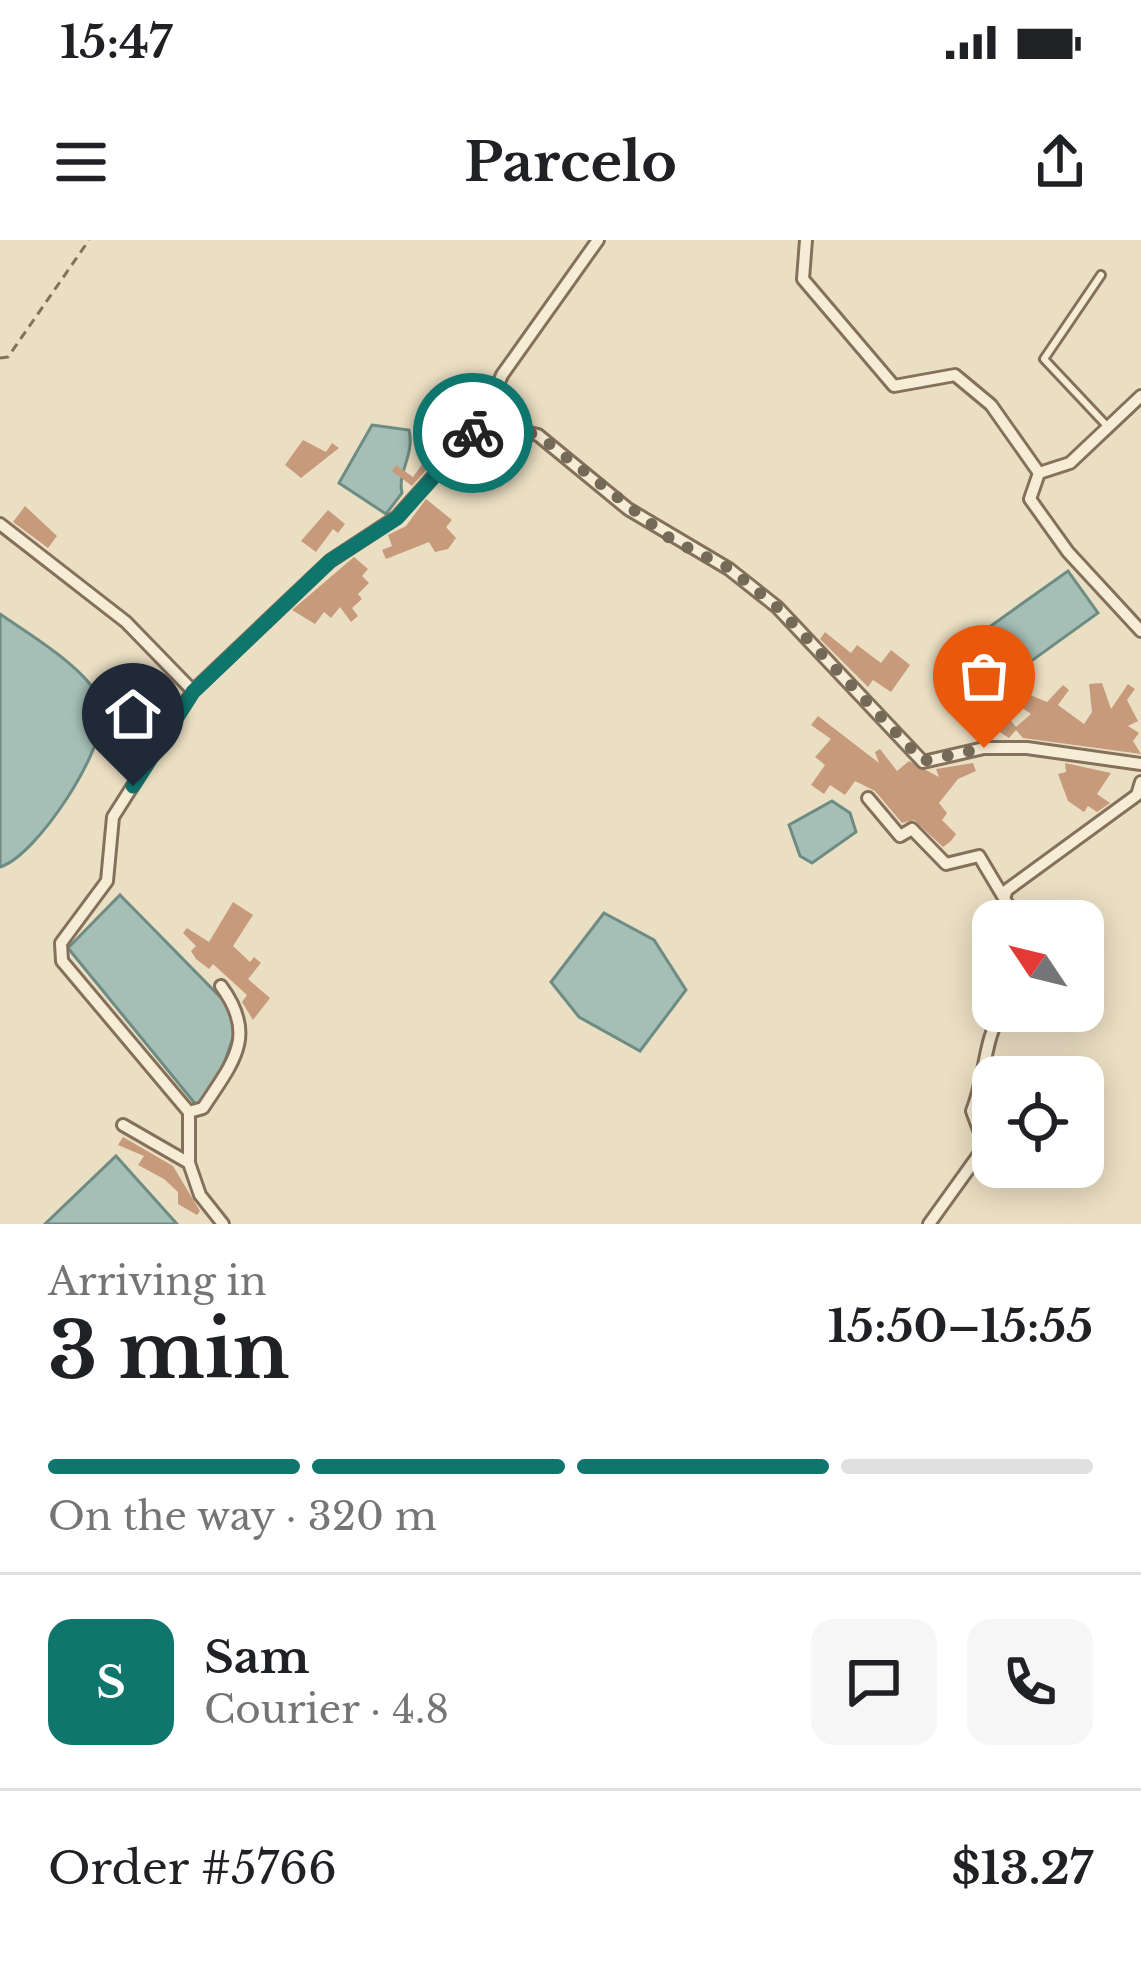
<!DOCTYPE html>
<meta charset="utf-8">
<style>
:root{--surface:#fff;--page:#f6f6f6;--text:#202124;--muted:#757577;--line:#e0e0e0;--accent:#0f766e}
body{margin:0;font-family:"Libre Baskerville",serif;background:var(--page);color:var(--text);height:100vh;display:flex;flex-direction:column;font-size:45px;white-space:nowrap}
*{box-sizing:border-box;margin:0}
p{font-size:39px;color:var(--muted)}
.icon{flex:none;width:66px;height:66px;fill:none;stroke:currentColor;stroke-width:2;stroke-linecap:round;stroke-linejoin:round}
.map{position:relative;height:984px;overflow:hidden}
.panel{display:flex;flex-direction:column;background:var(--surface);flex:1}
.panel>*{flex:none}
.needle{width:78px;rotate:305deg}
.tools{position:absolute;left:972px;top:660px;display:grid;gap:24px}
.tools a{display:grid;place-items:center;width:132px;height:132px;border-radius:24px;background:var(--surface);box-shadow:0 6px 30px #0003;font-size:60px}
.pin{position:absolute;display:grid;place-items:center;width:102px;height:102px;color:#fff;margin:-123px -51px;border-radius:50% 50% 50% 0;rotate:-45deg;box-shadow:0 0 12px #0007}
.pin .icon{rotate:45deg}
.courier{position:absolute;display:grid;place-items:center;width:120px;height:120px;margin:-60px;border:9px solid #0f766e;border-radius:50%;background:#fff;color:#222;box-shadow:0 3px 15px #0007}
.summary em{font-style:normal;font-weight:700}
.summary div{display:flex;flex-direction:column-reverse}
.summary{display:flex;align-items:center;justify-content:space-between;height:204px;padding:0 48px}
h1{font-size:78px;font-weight:700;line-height:90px}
.bar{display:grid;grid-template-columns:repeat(4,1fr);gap:18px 12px;align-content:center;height:144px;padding:0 48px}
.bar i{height:15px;border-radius:9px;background:var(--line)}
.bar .selected{background:var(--accent)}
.bar p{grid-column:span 4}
.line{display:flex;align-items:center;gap:30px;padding:0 48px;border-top:3px solid var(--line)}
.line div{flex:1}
.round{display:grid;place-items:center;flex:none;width:126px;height:126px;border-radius:24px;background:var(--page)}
.status{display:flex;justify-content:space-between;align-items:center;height:84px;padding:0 60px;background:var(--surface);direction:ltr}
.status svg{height:33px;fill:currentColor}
header{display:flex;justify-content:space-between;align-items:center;height:156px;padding:0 48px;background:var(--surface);font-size:54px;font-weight:700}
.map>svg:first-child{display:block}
.water{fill:#a5bfb7;stroke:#6d8c84;stroke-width:3}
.building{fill:#c79a7b}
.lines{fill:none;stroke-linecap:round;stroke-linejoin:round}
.lane-casing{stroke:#85715b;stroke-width:12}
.street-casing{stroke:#85715b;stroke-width:16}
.path{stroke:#85715b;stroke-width:3;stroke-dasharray:9 6;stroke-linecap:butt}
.lane{stroke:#f7edd6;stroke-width:6}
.street{stroke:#f7edd6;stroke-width:10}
.done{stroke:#756958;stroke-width:12;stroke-dasharray:0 21.6}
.route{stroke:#0f766e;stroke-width:15}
</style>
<div class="status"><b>15:47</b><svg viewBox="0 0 49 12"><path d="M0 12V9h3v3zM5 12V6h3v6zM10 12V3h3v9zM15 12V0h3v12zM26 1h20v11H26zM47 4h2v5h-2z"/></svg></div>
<header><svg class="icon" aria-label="menu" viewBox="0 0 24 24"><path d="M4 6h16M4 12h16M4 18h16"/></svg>Parcelo<svg class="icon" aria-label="share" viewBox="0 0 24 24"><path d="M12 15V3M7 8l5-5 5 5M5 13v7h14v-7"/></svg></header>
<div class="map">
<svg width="1141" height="984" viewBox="0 0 1141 984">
<rect width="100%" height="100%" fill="#ebdfc3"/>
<!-- water -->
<path class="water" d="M372,185l37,5c6,24 -12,43 -7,63l-16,21 -47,-31z
M1068,331l30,42 -82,59 -31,-42z
M0,374c27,19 97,60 102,93 7,39 -65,149 -102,160z
M832,561l18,12 6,19 -44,31 -12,-7 -11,-31z
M120,655l109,111 9,18 -17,48 -24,34 -129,-158z
M604,673l50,27 32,50 -46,61 -61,-34 -28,-35z
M116,916l61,68h-132z"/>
<!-- building -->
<path class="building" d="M435,149l26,18 -3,9 9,8 -55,62 -20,-15 4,-6 17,12 16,-22 -5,-5 5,-6 -15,-11 13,-17 4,-12 -5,-3z
M303,200l23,12 6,-9 7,5 -38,30 -16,-13z
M471,209l23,7 -4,6 9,7 -17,15 -26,-18z
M426,259l26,21 -6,7 10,11 -8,11 -13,3 -6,-10 -43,17 -4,-9 10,-4 -4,-11 18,-9z
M25,266l32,30 -9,12 -35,-26z
M328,270l17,14 -7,9 -5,-4 -17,23 -15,-11z
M354,317l14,12 -6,7 7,7 -11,11 4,5 -10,9 6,8 -7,6 -11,-15 -9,11 -7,-6 -9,12 -23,-14z
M825,392l26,21 6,-8 24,18 10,-13 19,15 -19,27 -18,-12 -5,7 -48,-48z
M1102,443l9,26 17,-25 7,5 -8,11 11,21 -10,5 11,7 -6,8 8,13 -118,-16 -7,-8 -7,8 -11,-7 -4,3 -9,-11 17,-14 14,18 15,-13 -22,-15 7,-10 31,13 16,-17 6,5 -11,15 26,19 8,-12 -3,-28z
M818,476l61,47 -4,-11 5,-3 17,22 12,-10 30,16 -3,-8 37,-6 3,8 -18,8 -19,24 8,10 -5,7 14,14 -5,7 -8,6 -29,-27 -12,3 -27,-32 -20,-10 -10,14 -15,-10 -6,9 -13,-9 14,-20 -10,-8 16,-18 -20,-14z
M1065,523l46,10 -14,21 13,9 -13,9 -9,-6 -4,6 -16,-11 -10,-27 8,-2z
M233,662l20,13 -20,31 17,16 4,-5 7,6 -13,16 22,19 -17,22 -11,-18 5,-7 -34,-31 -4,5 -13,-10 -5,-8 5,-5 -13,-13 4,-5 22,14z
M123,897l50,29 27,45 -3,4 -19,-11v-12l-14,-13 -26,-14 6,-9 -26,-11z"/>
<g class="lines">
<!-- lane casing -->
<g class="lane-casing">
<path id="lane" d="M1101,35l-57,84 64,68"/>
</g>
<!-- street casing -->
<g class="street-casing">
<path id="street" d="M806,0l-3,39 91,107 61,-11 36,30 48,68 -9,26 38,53 73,79
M482,182l20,-47 96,-135
M1039,233l31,-10 71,-67
M0,284l126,98 67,69 -80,126 -6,64 -46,62 1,18 127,151v51l11,32 23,29
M193,451l137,-130 67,-44 85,-95 56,13 90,74 101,60 48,38 146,155 61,-14h43l114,16
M868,558l32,38 12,-7 34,35 33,-8 25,42
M1017,681l-13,-23 3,-8 130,-95 4,-13
M189,872l14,-4c30,-46 55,-72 18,-122
M123,885l66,38
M929,984l56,-78 -13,-35c14,-34 11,-70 30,-100"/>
</g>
<!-- path -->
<path class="path" d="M0,118l8,-1 81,-117"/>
<!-- lane -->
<use href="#lane" class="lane"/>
<!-- street -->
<use href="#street" class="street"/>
</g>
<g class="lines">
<!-- done -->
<path class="done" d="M473,193l9,-11 56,13 134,105 57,28 48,39 146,154 61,-13"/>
<!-- route -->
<path class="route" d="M133,546l60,-94 137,-131 67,-43 76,-85"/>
</g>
</svg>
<div class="tools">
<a><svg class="needle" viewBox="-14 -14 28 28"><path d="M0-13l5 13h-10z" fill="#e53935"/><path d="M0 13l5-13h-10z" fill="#757577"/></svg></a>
<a><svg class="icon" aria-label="locate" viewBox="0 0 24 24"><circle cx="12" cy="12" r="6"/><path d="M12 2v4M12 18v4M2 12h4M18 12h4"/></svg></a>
</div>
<div class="pin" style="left:984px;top:508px;background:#ea580c"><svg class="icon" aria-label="bag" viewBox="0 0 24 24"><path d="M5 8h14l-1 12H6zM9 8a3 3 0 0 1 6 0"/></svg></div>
<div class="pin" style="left:133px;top:546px;background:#1f2937"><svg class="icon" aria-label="home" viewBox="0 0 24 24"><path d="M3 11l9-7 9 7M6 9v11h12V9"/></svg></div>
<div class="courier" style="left:473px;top:193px"><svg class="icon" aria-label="bike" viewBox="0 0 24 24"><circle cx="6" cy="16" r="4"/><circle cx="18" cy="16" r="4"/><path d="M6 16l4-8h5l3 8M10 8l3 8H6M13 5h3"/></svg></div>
</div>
<section class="panel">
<div class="summary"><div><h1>3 min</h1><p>Arriving in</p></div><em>15:50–15:55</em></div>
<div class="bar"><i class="selected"></i><i class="selected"></i><i class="selected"></i><i></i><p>On the way · 320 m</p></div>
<div class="line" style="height:216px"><b class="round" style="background:var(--accent);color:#fff">S</b><div><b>Sam</b><p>Courier · 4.8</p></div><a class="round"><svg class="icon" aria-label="chat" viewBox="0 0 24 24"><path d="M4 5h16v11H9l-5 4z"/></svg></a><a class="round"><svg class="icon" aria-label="phone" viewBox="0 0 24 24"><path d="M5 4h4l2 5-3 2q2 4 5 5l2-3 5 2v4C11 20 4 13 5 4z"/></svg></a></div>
<div class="line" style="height:156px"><div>Order #5766</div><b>$13.27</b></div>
</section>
